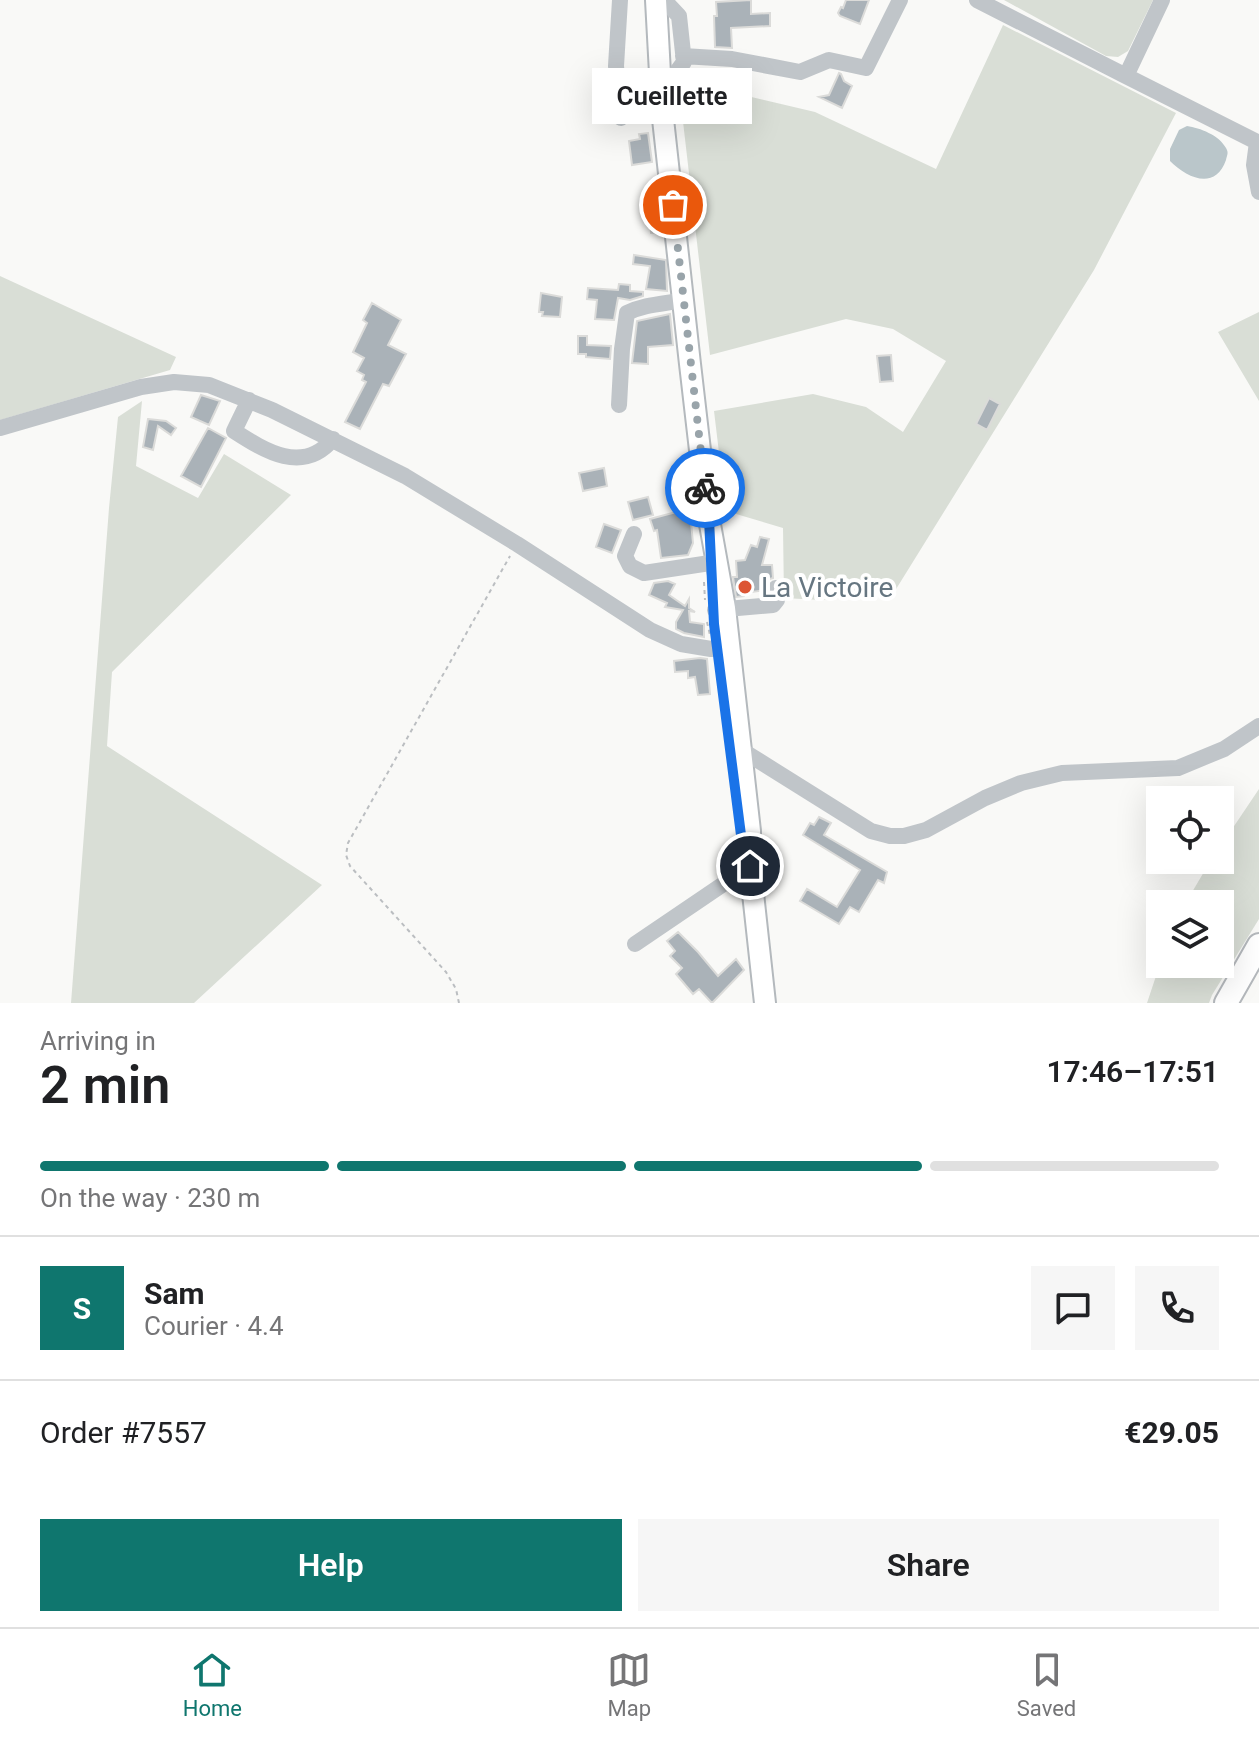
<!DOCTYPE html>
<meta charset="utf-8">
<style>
:root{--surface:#fff;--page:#f6f6f6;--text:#202124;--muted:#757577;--line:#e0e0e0;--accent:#0f766e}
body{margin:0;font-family:Roboto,sans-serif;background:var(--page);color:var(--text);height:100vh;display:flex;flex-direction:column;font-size:30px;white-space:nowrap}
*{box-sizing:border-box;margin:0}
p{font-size:26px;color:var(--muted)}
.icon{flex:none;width:44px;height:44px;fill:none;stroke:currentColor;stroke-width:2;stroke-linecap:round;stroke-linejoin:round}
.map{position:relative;height:1003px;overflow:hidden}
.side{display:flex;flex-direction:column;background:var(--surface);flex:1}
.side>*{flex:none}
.controls{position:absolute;left:1146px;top:786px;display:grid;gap:16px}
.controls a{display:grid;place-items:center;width:88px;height:88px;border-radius:0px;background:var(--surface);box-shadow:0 8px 32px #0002;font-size:40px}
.pin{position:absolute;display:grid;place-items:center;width:68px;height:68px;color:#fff;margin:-34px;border:4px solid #fff;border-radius:50%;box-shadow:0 2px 8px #0007}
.courier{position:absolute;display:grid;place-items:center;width:80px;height:80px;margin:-40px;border:6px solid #1a73e8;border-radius:50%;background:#fff;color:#222;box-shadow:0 2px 10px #0007}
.bubble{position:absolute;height:56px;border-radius:0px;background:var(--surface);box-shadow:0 8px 32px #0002;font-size:26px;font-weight:600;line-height:56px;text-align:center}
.summary em{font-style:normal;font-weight:600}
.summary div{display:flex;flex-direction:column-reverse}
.summary{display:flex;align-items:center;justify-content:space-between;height:136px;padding:0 40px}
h1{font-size:52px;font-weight:600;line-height:60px}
.bar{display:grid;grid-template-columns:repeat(4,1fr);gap:12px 8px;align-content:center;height:96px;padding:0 40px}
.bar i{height:10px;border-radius:6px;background:var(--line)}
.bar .current{background:var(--accent)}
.bar p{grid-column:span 4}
.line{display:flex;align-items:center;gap:20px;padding:0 40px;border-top:2px solid var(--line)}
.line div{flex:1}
.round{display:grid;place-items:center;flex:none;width:84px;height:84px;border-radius:0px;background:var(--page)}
.action{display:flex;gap:16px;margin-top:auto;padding:16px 40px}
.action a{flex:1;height:92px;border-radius:0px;background:var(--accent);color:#fff;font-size:32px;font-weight:600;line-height:92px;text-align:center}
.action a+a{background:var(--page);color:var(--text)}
.menu{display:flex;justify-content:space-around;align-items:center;height:112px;border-top:2px solid var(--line);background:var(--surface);font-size:22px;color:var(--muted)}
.menu a{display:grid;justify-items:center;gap:4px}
.menu .current{color:var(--accent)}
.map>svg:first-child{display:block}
.green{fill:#d9ded6}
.water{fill:#bac6ca}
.building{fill:#aab2b8;stroke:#dbdbd9;stroke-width:2}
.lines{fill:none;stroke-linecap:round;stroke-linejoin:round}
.major-casing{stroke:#b4b9bd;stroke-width:24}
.highway-casing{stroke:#b4b8bc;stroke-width:26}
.path{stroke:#bbbec1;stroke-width:2;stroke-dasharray:4 4;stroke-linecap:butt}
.minor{stroke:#c0c5c9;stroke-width:16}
.major{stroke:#fff;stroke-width:20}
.highway{stroke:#fff;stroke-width:22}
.done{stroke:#99a4aa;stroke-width:8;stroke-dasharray:0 14.4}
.route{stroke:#1a73e8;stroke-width:10}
.poi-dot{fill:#dc5534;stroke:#fff;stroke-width:3}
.labels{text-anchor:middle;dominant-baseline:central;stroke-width:8;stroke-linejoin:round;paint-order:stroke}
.poi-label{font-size:28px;fill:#667681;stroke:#fff;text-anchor:start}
</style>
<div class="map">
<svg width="1259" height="1003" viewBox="0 0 1259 1003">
<rect width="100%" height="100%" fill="#f9f9f7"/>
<!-- green -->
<path class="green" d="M1004,0h149l-25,51 -10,6 -12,-1z
M1003,25l173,88 -82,157 -201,324 -73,6 -36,-2 -1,-70 -57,-17 -12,-100 99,-17 53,13 37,25 43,-71 -53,-32 -47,-10 -136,36 -31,-268 64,8 72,17 121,57z
M0,276l176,81 -6,13 -170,50z
M1259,312v89l-41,-69z
M142,401l-6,65 62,32 26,-44 67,41 -179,177 -5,74 215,139 -128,118h-123l38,-495 9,-91z
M1259,789v130l-47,76 -3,8h-62l13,-39h60v-60h-35l26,-44h9v-13z"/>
<!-- water -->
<path class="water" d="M1187,126c13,2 32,9 39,22 3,5 1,7 0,12 -11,31 -39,18 -56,1v-12l9,-19z"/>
<!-- building -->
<path class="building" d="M751,0v14l19,-1v13l-39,2 1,20 -17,-1 -1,-31h3l-1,-14z
M846,0h23l-9,24 -20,-8 -2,-3 3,-6 2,1z
M839,73l2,1 3,7 8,5 -10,22 -23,-11 10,-2z
M643,82l4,35 -15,2 -1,-12 6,-1 -2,-23z
M648,133l4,29 -20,3 -3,-24 11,-2 -1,-5z
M656,196l6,36 -11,1 -1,-12h-5v-24z
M634,255l32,5 1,31 -21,-2 4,-23 -17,-2z
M619,284l11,1v6l13,1v4l-13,4 -12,-2 -4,22 -19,-1 2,-19 -10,-1 1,-11 30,2z
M541,293l21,4 -2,20 -18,-1 1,-4h-4z
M372,303l29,17 -13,25 18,9 -17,32 -6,-2 -23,45 -15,-7 21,-40 -4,-2 2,-5 -7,-4 7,-13 -11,-6 14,-29 -4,-3z
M670,314l3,31 -25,2v17l-16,-1 5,-42z
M578,336h9v9l24,1 -1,13 -24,-2v-3h-8z
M891,355l2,26 -13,1 -3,-26z
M201,395l19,6 -11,24 -18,-8z
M989,398l11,6 -13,26 -11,-6z
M148,419l18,2 10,7 -5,7 -13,-9 -5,24 -10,-3z
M208,428l18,10 -25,49 -20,-11z
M604,468l3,18 -24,5 -4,-18z
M686,494l2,16 5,-1 2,12 -4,1 2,21 -5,12 -27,3 -4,-28 -3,1 -4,-12 30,-8 -2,-15z
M648,497l5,18 -20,5 -5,-18z
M604,524l17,6 -9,23 -16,-6z
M760,537l9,2 -7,26h10l1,13 -7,2 -1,10 -21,3v3l-8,1 -3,-20h4l-1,-16 9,-1 6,-15 6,2z
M668,581l7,3 -6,11 16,11 4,-7v9l6,4 -6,-1 1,11 14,2v13l-20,-4 -8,-4v-7l7,-12 -18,-3 2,-4 -18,-8 5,-12z
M700,658l7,1 3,35 -12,1 -3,-18 -7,1v-7l-13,1 -1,-11z
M819,817l12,6 -7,12 63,37 -3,11 -6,-3 -19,32 -9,-5 -11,17 -39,-23 7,-12 30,18 23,-37 -57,-35 7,-12 4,2z
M678,932l20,20 20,24 18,-17 8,11 -32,33 -13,-14 -6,5 -17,-20 6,-6 -12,-12 5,-5 -8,-10z"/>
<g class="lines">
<!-- major casing -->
<g class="major-casing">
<path id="major" d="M656,0l6,110 28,254 16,138 19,106 25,223v35l15,137"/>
</g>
<!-- highway casing -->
<g class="highway-casing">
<path id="highway" d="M1226,1003l33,-58"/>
</g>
<!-- path -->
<path class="path" d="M704,582l1,18
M707,622l3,13
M459,1003l-3,-14 -10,-17 -96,-106 -4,-11 2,-12 162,-287"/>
<!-- minor -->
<path class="minor" d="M620,0l-4,66 5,52
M977,0l149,76
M1162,0l-36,76 133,67
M683,56l49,3 68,13 29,-12 37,8 34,-68
M661,93l23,-31 -5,-46 -15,-16
M1257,142l-3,23 5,27
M249,400l-15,31c31,20 69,44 99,8
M619,405l3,-56 5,-36c18,-9 37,-9 57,-13
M0,428l141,-41 33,-5 35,3 63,25 133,66 112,68 133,86 31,14 30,5 7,-1
M634,534l-9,22 5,10 14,7 66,-10
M715,610l58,-5 4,-5 -1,-12
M742,757l6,-3 123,77 19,5h14l22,-6 59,-32 36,-15 41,-10 116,-5 46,-19 35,-23
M635,944l115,-78"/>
<!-- major -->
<use href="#major" class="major"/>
<!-- highway -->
<use href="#highway" class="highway"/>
</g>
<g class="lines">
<!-- done -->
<path class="done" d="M673,205l32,283"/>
<!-- route -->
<path class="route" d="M705,488l4,31 5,105 27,211 9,31"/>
</g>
<!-- markers -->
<circle class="poi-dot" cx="745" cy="587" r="8"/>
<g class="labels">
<!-- poi labels -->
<g class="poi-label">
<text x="761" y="587">La Victoire</text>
</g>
</g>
</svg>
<div class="controls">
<a><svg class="icon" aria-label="locate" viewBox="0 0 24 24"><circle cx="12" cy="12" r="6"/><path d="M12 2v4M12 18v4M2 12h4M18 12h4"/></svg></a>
<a><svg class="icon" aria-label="layers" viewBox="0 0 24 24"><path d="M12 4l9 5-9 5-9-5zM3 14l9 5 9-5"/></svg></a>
</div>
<div class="pin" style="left:673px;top:205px;background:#ea580c"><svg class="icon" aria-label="bag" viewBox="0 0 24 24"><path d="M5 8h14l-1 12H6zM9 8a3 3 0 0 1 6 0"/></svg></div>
<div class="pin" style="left:750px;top:866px;background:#1f2937"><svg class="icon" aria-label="home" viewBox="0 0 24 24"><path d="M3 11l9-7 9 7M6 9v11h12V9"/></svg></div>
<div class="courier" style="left:705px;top:488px"><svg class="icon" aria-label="bike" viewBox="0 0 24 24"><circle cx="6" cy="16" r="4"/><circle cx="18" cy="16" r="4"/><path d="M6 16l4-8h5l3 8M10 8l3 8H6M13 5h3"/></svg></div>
<div class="bubble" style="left:592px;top:68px;width:160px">Cueillette</div>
</div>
<section class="side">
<div class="summary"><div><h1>2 min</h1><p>Arriving in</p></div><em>17:46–17:51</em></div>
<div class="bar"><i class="current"></i><i class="current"></i><i class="current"></i><i></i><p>On the way · 230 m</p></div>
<div class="line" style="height:144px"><b class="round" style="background:var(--accent);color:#fff">S</b><div><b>Sam</b><p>Courier · 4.4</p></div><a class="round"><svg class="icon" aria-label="chat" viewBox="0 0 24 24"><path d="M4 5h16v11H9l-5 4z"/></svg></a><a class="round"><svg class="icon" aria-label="phone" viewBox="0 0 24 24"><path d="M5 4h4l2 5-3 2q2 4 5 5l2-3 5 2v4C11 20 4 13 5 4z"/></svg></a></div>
<div class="line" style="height:104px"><div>Order #7557</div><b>€29.05</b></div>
<div class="action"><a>Help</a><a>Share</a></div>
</section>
<nav class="menu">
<a class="current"><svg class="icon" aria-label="home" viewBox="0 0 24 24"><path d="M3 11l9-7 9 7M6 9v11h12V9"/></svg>Home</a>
<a><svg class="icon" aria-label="map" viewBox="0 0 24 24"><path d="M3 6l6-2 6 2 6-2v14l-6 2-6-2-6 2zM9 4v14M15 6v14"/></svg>Map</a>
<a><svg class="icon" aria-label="saved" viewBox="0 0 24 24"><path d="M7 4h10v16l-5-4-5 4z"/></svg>Saved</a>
</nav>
